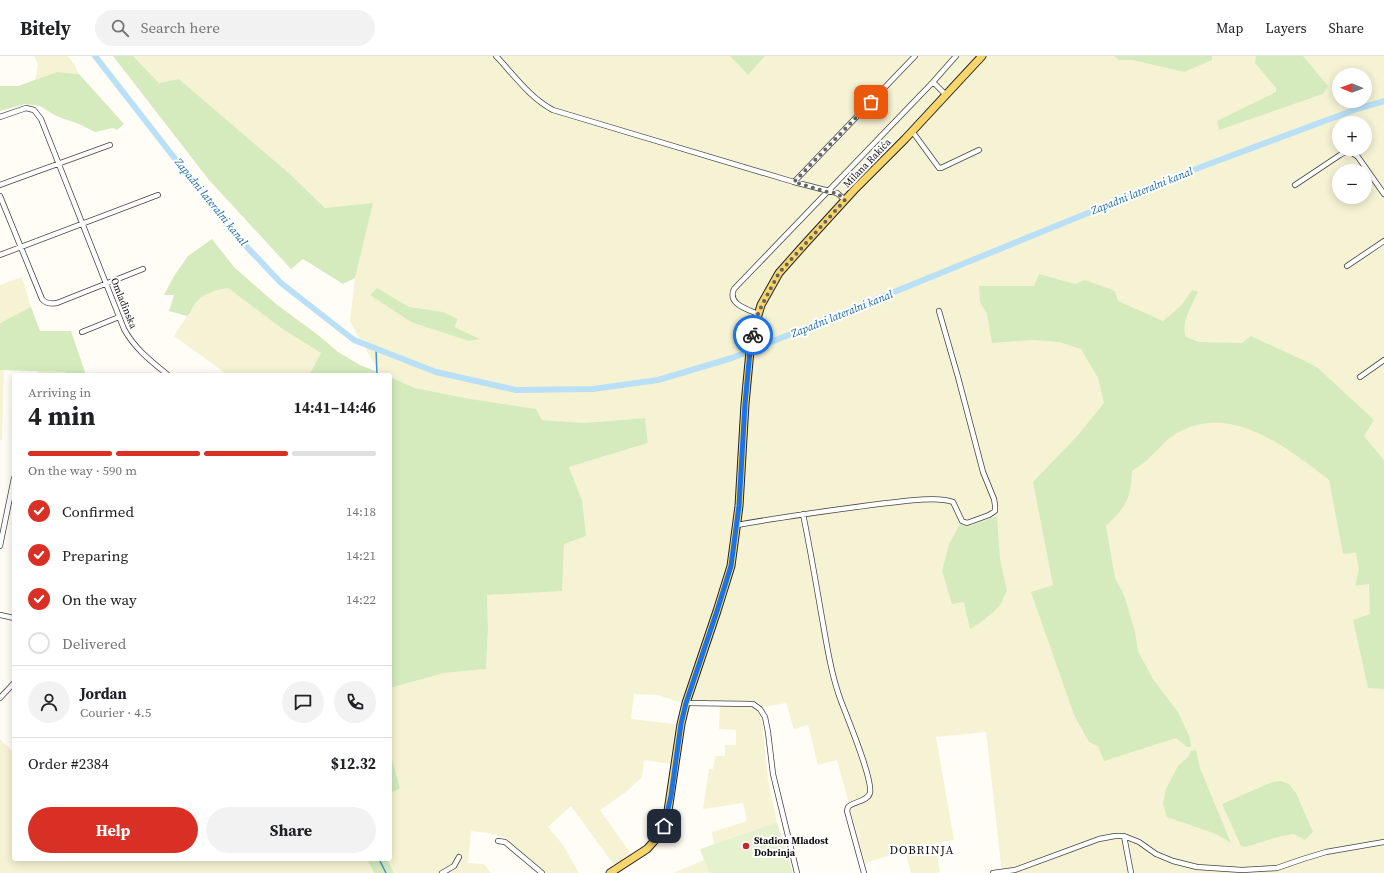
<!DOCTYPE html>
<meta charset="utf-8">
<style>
:root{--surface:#fff;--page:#f2f2f2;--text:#202124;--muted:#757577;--line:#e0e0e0;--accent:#d93025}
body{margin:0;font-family:"Source Serif 4",serif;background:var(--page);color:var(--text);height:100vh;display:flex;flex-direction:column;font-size:15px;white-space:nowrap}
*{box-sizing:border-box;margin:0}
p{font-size:13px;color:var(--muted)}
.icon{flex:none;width:22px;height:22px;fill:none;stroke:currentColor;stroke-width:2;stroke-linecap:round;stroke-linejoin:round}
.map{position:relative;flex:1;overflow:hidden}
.sheet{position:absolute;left:12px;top:317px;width:380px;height:488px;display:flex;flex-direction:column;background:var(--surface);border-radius:4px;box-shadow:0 2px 10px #0003}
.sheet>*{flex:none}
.needle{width:26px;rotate:271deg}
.controls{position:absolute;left:1332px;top:12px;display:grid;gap:8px}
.controls a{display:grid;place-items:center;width:40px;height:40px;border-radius:50%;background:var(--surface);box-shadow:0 2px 10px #0003;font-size:20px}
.pin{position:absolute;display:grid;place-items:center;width:34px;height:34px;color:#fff;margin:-17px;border-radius:8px;box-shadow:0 2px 6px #0006}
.courier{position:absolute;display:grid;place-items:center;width:40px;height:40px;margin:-20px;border:3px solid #1a73e8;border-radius:50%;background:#fff;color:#222;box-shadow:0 1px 5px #0007}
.summary em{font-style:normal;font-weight:700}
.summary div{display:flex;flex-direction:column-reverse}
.summary{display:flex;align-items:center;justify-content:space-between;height:68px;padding:0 16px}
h1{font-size:26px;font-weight:700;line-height:30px}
.bar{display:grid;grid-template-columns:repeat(4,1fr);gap:6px 4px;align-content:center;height:48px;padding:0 16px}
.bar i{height:5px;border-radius:3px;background:var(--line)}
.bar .active{background:var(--accent)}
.bar p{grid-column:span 4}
.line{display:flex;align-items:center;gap:10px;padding:0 16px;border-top:1px solid var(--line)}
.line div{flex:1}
.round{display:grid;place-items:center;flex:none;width:42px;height:42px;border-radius:21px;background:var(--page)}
ol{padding:0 16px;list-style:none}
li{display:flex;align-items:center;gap:12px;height:44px}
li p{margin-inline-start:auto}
li .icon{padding:4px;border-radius:50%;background:var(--accent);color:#fff;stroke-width:4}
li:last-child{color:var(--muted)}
li i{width:22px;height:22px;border:2px solid var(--line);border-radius:50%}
.action{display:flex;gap:8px;margin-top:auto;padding:8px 16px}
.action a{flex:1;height:46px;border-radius:24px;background:var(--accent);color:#fff;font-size:16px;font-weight:700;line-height:46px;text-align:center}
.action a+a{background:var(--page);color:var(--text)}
header{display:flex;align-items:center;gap:24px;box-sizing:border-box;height:56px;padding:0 20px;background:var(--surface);border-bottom:1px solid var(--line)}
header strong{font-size:19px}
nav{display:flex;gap:22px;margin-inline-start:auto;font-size:14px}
.search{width:280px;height:36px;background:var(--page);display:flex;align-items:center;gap:10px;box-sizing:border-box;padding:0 14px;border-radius:22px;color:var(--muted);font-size:15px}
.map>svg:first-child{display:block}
.farmland{fill:#f6f3d4;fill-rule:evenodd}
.green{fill:#d5ebbd}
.pitch{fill:#e6f2cf}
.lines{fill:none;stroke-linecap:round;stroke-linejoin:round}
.stream{stroke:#3f96cf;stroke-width:1.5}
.canal{stroke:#b9e0f7;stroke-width:6}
.street-casing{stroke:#444;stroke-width:6}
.primary-casing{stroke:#222;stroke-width:9}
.street{stroke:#fff;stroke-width:4.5}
.primary{stroke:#f9d66b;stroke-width:7}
.done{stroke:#646461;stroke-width:4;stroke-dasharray:0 7.2}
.route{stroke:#1a73e8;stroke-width:5}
.poi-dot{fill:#c4262e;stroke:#fff;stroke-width:1.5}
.labels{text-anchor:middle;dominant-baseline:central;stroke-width:4;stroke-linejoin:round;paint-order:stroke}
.street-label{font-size:10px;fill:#111;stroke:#fff}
.poi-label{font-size:10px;font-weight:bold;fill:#111;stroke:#fff;text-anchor:start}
.water-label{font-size:11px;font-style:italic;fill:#1768a6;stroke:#fff}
.quarter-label{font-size:12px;letter-spacing:1px;fill:#111;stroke:#fff}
</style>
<header>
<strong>Bitely</strong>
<div class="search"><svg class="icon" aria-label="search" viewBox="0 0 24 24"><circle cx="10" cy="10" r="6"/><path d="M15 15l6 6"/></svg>Search here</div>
<nav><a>Map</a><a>Layers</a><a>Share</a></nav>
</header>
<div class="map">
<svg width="1384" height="817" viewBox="0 0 1384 817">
<rect width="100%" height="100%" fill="#fffdf5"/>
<!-- farmland -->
<path class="farmland" d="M34,0h34l6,8 5,10 -22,-2 -22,8 3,-16z
M133,0h1251v817h-382l-16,-141 -50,5 18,103 -19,3 5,29 -4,1h-25l-6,-22 -40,12 -28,-103 -19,5 -10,-40 -14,4 -8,-26 -23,4 -6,-5 -4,-1 -74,1 -21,-7 -24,-1 -3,25 45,5 -6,40 -26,-4 -2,17 -16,15 -26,18 31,44 -17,11 -43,-59 -23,21 15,18 16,28h-33l-40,-35 -18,-5 -17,-2 -3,32 16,1 7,9h-97l-7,-14h3v-65l10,-7 -10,-35v-64l54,-15 42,-4 2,-39 -1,-35 74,-5 3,-46 18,-44 -13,-33 79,-24 -3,-25 -61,5 -42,-3 -72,-21 -55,-11 -25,-11v-2h-5l-5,-2 -30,-51 5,-44 -30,-70 -35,-34 -111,-95 -20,4zM1339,19h26v26h-26zM1339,67h26v26h-26zM1339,115h26v26h-26z
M22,221l9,30 -31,16v-38z
M228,232l53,40 40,25 -12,22h-81l-54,-39 13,-20 3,-3 4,-8 9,-11z
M4,313l-2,71h-2v-70z
M37,315l28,1v3h-29z
M720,650h28l6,2 6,6 3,17 5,49 9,42 -63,22 -2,-12 35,-11 -4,-18 -40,6 6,-40h4l2,-13h10v-11h11v-15l-17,-1z
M0,683l14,14v106h353l7,14h-374z
M704,804l5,13h-36z"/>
<!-- green -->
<path class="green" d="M113,0h20l26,27 20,-4 111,95 35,34 48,-5 -18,75 -12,6 -40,-25 -12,10 -82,-89z
M730,0h35l-17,19z
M1114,0h98v4l-28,12 -51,-12h-14z
M1256,0h47l25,30 -5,8 -104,36 -2,-9 59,-29v-4l-21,-25z
M57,16l22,2 45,50 -7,6 -4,-2 -18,4 -16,-8 -23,-8 -16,-10 -15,-2 -25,7v-25h18z
M212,183l22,28 42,37 42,31 20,17 22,13 25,10h-76l12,-22 -40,-25 -53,-40c-14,3 -26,5 -34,17 -3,5 -3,8 -7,11l-18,-5 5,-16h-10l10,-19 14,-20z
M1039,218l36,10 10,-4 30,11 3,10 45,20 18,-15 11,-16 6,2c-6,13 -18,32 -12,45l13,5 43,1 9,-7 50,23 17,9 56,52 -10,16 20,24v229l-16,-1 -15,-68 17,-6 -1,-30 -14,2 4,-17 -3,-16 -13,1 -14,-74c-44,-34 -103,-81 -158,-43 -7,5 -13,13 -20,19 -5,6 -12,10 -19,15 -1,28 -6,36 -26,55l9,52 9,17 4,13 7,24 3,19 15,28 25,33 12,26 1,9h-4l-11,-9 -72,23 -6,-15 -9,-4 -15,-27 -43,-123 22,-7 -20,-103 45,-47 26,-32 -6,-25 -17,-29 -22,-7 -26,-2 -41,3 -5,-29 -7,-12 -1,-16h55z
M377,232l32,19 34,5 15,7 -4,8 26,12 -11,2 -58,-19 -41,-27z
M31,251l9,24h31l15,44h-21v-3l-65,-2v-47z
M390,321l25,11 55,11 66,10 6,11 42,3 61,-5 3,25 -79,24 13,33 4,36 -22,8 -2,47 -75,4 1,35 -2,39 -42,4 -54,15z
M997,460l3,43 7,32c-3,4 -3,7 -5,11 -4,8 -24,23 -32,27l-6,-27 -12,2 -10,-33 7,-27 11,-20 7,3z
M1196,694l4,18 31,75 -15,-9 -49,-17 -4,-13 3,-15 12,-23 10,-9 3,-6z
M390,696l10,36 -10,6z
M1281,725l8,3 7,9 17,39 -8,8 -11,-6 -13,2 -35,11 -5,-1 -19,-42 50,-22z
M367,803h20l7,14h-20z"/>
<!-- pitch -->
<path class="pitch" d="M777,766l16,51h-84l-9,-24z"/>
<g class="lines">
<!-- stream -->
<path class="stream" d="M376,293l1,26
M379,803l7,14"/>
<!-- canal -->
<path class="canal" d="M95,0l134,172 52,55 73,57 82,32 80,18 77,-1 65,-9 74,-22 469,-191 153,-57 30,-9"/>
<!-- street casing -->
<g class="street-casing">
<path id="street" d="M496,0c18,19 34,42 57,54l241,72 43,11 8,7
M933,26l13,13
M0,61l26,-9 8,2 7,9 83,210c11,20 27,32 44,46
M912,75l27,37h2l38,-18
M794,126l121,-126
M0,129l110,-40
M1295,129l45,-30 5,-3h6l7,5 26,37
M0,140l42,103c4,5 9,5 15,4l86,-34
M0,199l158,-60
M1347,210l37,-25
M758,258c-11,-5 -31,-10 -24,-25l199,-207 23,-26
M82,276l37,-15
M1360,321l24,-17
M803,458c7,34 13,69 19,104 5,28 9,56 19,83 6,16 32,78 29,92 -3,9 -16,8 -22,14l-1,4 17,62
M737,469c44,-8 89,-14 134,-20 20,-2 65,-10 82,-3l9,19 5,2 22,-8 6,-4v-6l-1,-6 -11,-27 -25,-95 -19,-66
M0,490l14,-68
M0,559l14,3
M0,642l14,-15
M686,647l67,1 7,5 5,8 3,15 5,42 24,99
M1124,780l7,37
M498,785l7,1 37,31
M442,817l12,-7 5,-9
M993,817l22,-3 84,-31 16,-3h9l15,6 17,12 17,7 24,6 45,3 35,-2 26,-9 23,-7 58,-10"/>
</g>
<!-- primary casing -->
<g class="primary-casing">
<path id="primary" d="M610,817l37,-24 10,-11 7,-12 4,-15 13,-87 5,-21 31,-92 14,-45 8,-60 6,-102 5,-53 6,-29 5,-17 18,-32 24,-27 53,-58 49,-49 77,-83"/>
</g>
<!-- street -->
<use href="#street" class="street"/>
<!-- primary -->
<use href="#primary" class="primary"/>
</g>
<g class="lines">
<!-- done -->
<path class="done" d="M753,279l5,-21 4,-9 17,-32 66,-73 -8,-7 -10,-1 -33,-10 77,-80"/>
<!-- route -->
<path class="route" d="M664,770l7,-30 10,-72 5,-21 31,-92 14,-45 8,-60 6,-102 5,-53 3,-16"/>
</g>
<!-- markers -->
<circle class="poi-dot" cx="746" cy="790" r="4"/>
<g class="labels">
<!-- street labels -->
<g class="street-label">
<text transform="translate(867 107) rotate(-46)">Milana Rakića</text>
<text transform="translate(124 247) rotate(68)">Omladinska</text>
</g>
<!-- poi labels -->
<g class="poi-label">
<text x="754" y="784">Stadion Mladost<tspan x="754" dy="12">Dobrinja</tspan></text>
</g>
<!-- water labels -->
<g class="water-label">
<text transform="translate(1142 135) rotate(-22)">Zapadni lateralni kanal</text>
<text transform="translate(211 146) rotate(51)">Zapadni lateralni kanal</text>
<text transform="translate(842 258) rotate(-22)">Zapadni lateralni kanal</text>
</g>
<!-- quarter labels -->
<g class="quarter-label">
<text x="922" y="794">DOBRINJA</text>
</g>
</g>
</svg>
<div class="controls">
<a><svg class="needle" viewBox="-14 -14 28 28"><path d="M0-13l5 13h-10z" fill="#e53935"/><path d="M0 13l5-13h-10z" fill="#757577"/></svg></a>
<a>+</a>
<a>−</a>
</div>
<div class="pin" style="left:871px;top:46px;background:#ea580c"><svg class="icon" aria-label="bag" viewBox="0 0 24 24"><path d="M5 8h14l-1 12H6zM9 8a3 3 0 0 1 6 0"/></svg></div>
<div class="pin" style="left:664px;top:770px;background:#1f2937"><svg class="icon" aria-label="home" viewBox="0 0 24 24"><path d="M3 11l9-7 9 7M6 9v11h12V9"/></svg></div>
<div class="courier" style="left:753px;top:279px"><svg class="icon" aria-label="bike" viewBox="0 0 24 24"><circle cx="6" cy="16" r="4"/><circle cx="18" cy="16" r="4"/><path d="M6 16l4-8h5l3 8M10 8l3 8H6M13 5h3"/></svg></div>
<section class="sheet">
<div class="summary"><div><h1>4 min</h1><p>Arriving in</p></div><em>14:41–14:46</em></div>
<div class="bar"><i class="active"></i><i class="active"></i><i class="active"></i><i></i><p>On the way · 590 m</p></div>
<ol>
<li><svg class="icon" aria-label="check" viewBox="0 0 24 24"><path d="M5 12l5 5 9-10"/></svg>Confirmed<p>14:18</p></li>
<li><svg class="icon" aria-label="check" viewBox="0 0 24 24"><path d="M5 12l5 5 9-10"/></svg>Preparing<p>14:21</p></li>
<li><svg class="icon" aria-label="check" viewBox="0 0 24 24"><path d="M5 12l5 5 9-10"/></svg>On the way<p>14:22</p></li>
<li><i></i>Delivered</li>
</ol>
<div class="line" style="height:72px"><a class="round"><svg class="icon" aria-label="person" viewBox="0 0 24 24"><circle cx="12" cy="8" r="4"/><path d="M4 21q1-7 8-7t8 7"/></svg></a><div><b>Jordan</b><p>Courier · 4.5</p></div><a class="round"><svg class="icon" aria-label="chat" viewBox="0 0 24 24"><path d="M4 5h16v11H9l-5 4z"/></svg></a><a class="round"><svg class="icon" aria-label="phone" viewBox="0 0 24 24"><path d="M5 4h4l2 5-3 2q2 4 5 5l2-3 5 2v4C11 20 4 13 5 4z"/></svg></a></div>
<div class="line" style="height:52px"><div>Order #2384</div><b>$12.32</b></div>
<div class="action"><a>Help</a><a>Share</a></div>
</section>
</div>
